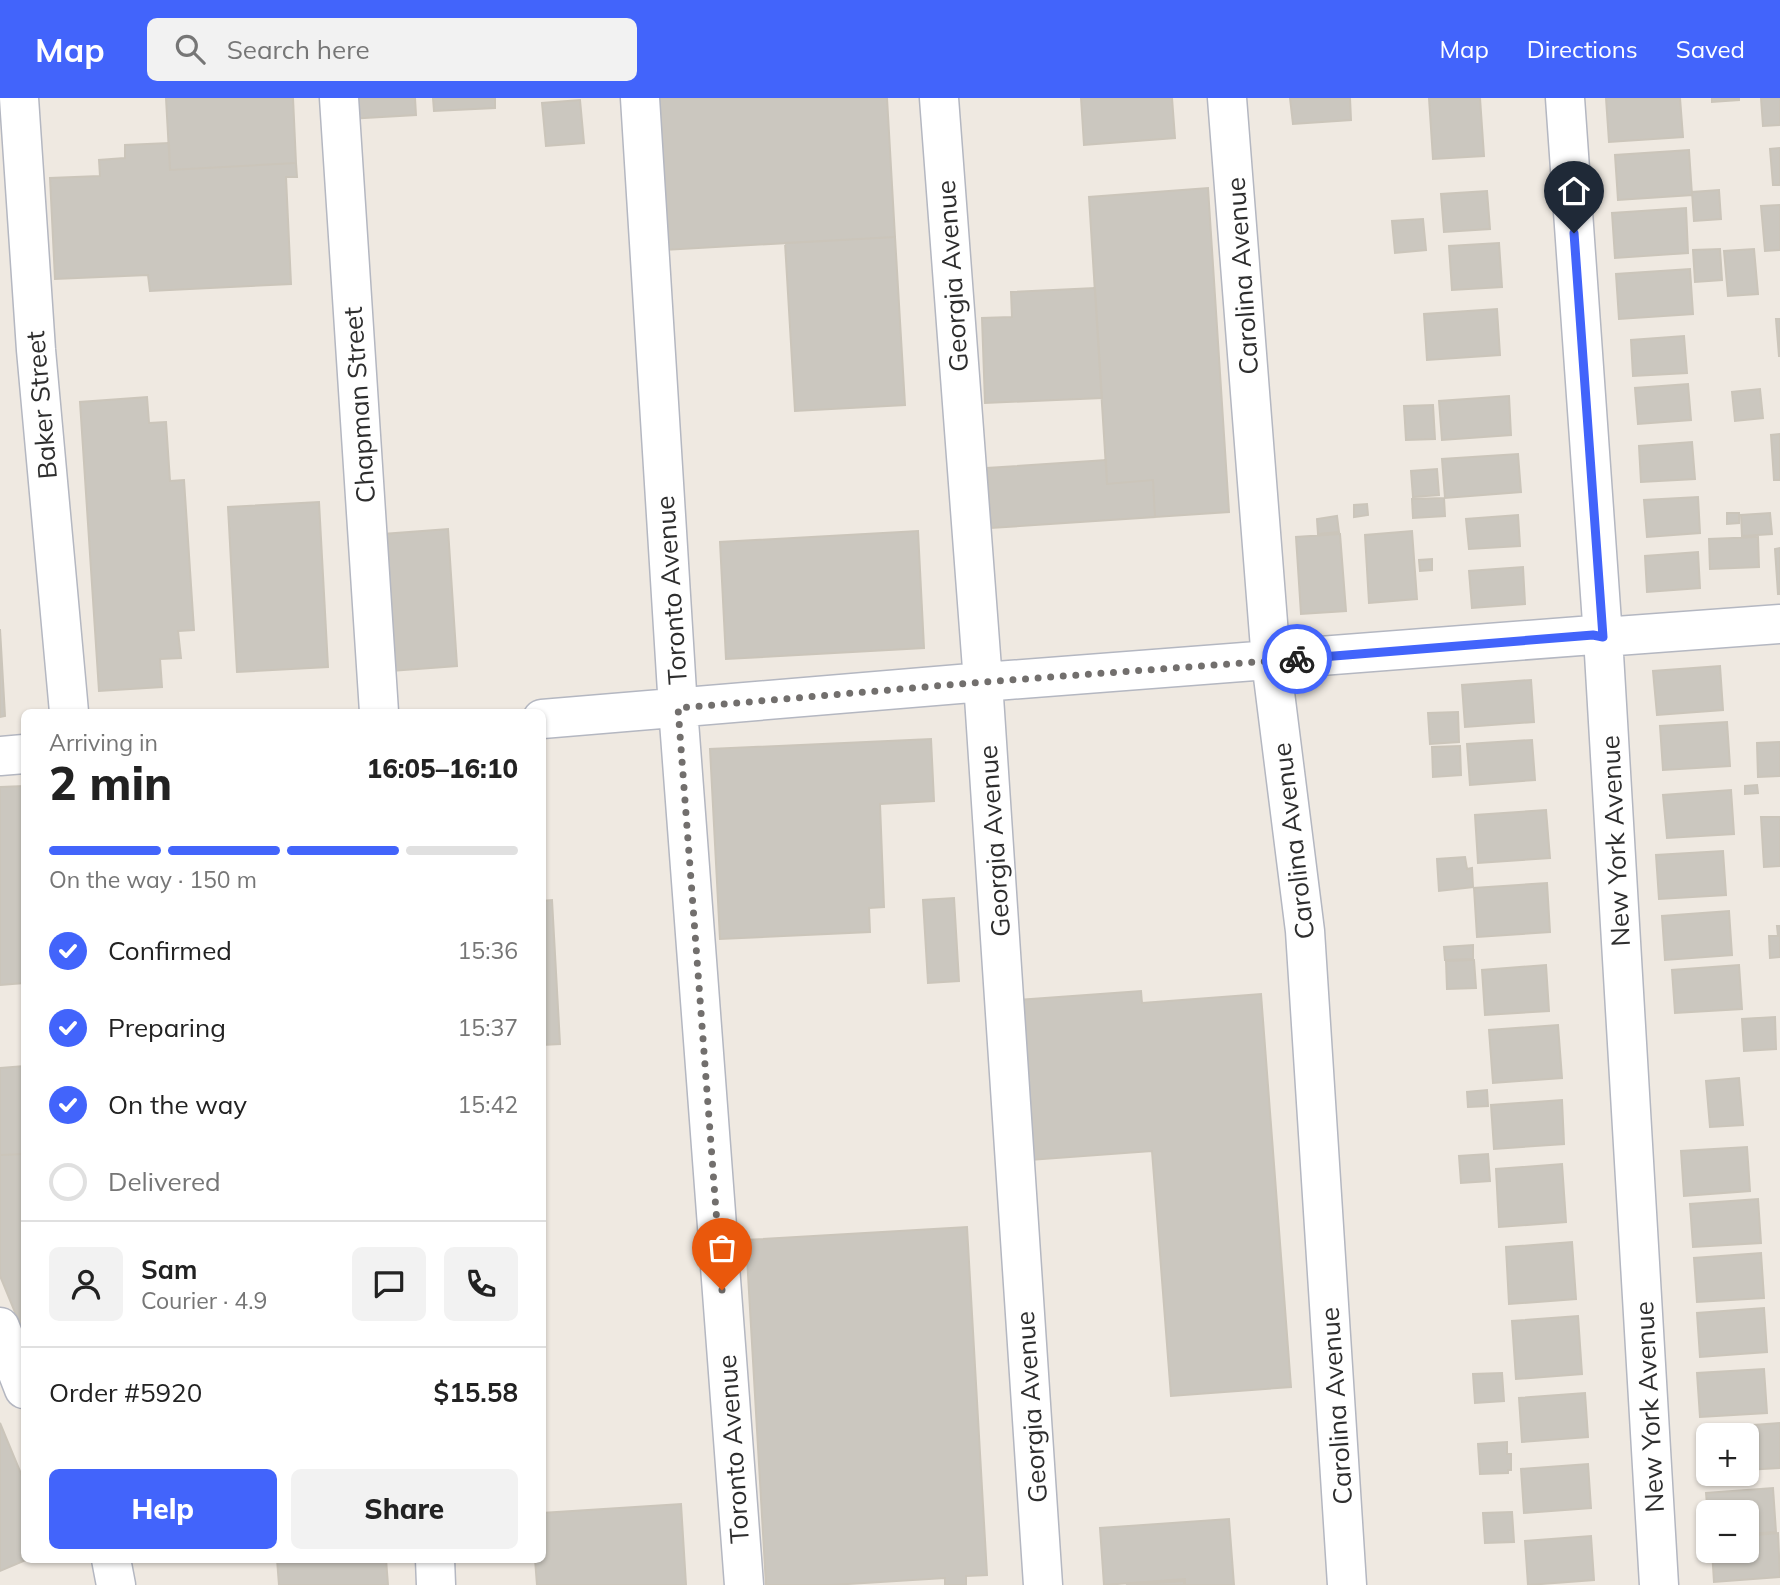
<!DOCTYPE html>
<meta charset="utf-8">
<style>
:root{--surface:#fff;--page:#f2f2f2;--text:#222;--muted:#767676;--line:#e0e0e0;--accent:#4264fb}
body{margin:0;font-family:Mulish,sans-serif;background:var(--page);color:var(--text);height:100vh;display:flex;flex-direction:column;font-size:26px;white-space:nowrap}
*{box-sizing:border-box;margin:0}
p{font-size:23px;color:var(--muted)}
.icon{flex:none;width:38px;height:38px;fill:none;stroke:currentColor;stroke-width:2;stroke-linecap:round;stroke-linejoin:round}
.map{position:relative;flex:1;overflow:hidden}
.drawer{position:absolute;left:21px;top:611px;width:525px;height:854px;display:flex;flex-direction:column;background:var(--surface);border-radius:10px;box-shadow:0 2px 5px #0004}
.drawer>*{flex:none}
.tools{position:absolute;left:1696px;top:1325px;display:grid;gap:14px}
.tools a{display:grid;place-items:center;width:63px;height:63px;border-radius:10px;background:var(--surface);box-shadow:0 2px 5px #0004;font-size:35px}
.pin{position:absolute;display:grid;place-items:center;width:60px;height:60px;color:#fff;margin:-72px -30px;border-radius:50% 50% 50% 0;rotate:-45deg;box-shadow:0 0 7px #0007}
.pin .icon{rotate:45deg}
.courier{position:absolute;display:grid;place-items:center;width:70px;height:70px;margin:-35px;border:5px solid #4264fb;border-radius:50%;background:#fff;color:#222;box-shadow:0 2px 9px #0007}
.overview em{font-style:normal;font-weight:800}
.overview div{display:flex;flex-direction:column-reverse}
.overview{display:flex;align-items:center;justify-content:space-between;height:119px;padding:0 28px}
h1{font-size:46px;font-weight:800;line-height:52px}
.bar{display:grid;grid-template-columns:repeat(4,1fr);gap:10px 7px;align-content:center;height:84px;padding:0 28px}
.bar i{height:9px;border-radius:5px;background:var(--line)}
.bar .on{background:var(--accent)}
.bar p{grid-column:span 4}
.line{display:flex;align-items:center;gap:18px;padding:0 28px;border-top:2px solid var(--line)}
.line div{flex:1}
.round{display:grid;place-items:center;flex:none;width:74px;height:74px;border-radius:10px;background:var(--page)}
ol{padding:0 28px;list-style:none}
li{display:flex;align-items:center;gap:21px;height:77px}
li p{margin-inline-start:auto}
li .icon{padding:7px;border-radius:50%;background:var(--accent);color:#fff;stroke-width:4}
li:last-child{color:var(--muted)}
li i{width:38px;height:38px;border:4px solid var(--line);border-radius:50%}
.action{display:flex;gap:14px;margin-top:auto;padding:14px 28px}
.action a{flex:1;height:80px;border-radius:10px;background:var(--accent);color:#fff;font-size:28px;font-weight:800;line-height:80px;text-align:center}
.action a+a{background:var(--page);color:var(--text)}
header{display:flex;align-items:center;gap:42px;box-sizing:border-box;height:98px;padding:0 35px;background:var(--accent);color:#fff}
header strong{font-size:33px}
nav{display:flex;gap:38px;margin-inline-start:auto;font-size:24px}
.search{width:490px;height:63px;background:var(--page);display:flex;align-items:center;gap:18px;box-sizing:border-box;padding:0 24px;border-radius:10px;color:var(--muted);font-size:26px}
.map>svg:first-child{display:block}
.building{fill:#cbc7bf;stroke:#cbc5ba;stroke-width:2}
.lines{fill:none;stroke-linecap:round;stroke-linejoin:round}
.minor-casing{stroke:#b4b7c1;stroke-width:41}
.minor{stroke:#fff;stroke-width:38}
.done{stroke:#726f6d;stroke-width:7;stroke-dasharray:0 12.6}
.route{stroke:#4264fb;stroke-width:9}
.labels{text-anchor:middle;dominant-baseline:central;stroke-width:6;stroke-linejoin:round;paint-order:stroke}
.street-label{font-size:26px;fill:#2e2e2e;stroke:#fff}
</style>
<header>
<strong>Map</strong>
<div class="search"><svg class="icon" aria-label="search" viewBox="0 0 24 24"><circle cx="10" cy="10" r="6"/><path d="M15 15l6 6"/></svg>Search here</div>
<nav><a>Map</a><a>Directions</a><a>Saved</a></nav>
</header>
<div class="map">
<svg width="1780" height="1487" viewBox="0 0 1780 1487">
<rect width="100%" height="100%" fill="#efe9e1"/>
<!-- building -->
<path class="building" d="M166,0h127l3,65 -126,7z
M347,0h68l1,17 -68,4z
M433,0h62v10l-61,3z
M657,0h230l8,139 -231,13z
M1081,0h91l3,40 -91,7z
M1290,0h60l1,22 -58,4z
M1429,0h51l4,58 -51,3z
M1606,0h74l3,39 -74,5z
M1712,0h27v2l-27,2z
M1761,0h19v27l-17,1z
M580,2l4,43 -38,3 -4,-43z
M169,45l1,27 126,-7 1,14h-11l5,107 -141,7 -2,-16 -93,4 -5,-101 50,-2 -1,-16 26,-2v-13z
M1780,50v37h-7l-3,-36z
M1689,52l3,45 -74,5 -3,-45z
M1208,90l21,324 -74,5 -2,-37 -46,4 -18,-287z
M1719,92l2,29 -27,2 -2,-29z
M1487,93l3,38 -46,3 -3,-38z
M1780,107v45l-15,1 -4,-45z
M1686,110l2,45 -73,5 -3,-45z
M1423,121l3,31 -31,3 -3,-32z
M895,139l10,168 -110,6 -10,-168z
M1499,145l3,44 -50,3 -3,-44z
M1720,151l2,31 -27,2 -2,-32z
M1754,151l4,45 -30,2 -4,-45z
M1690,171l3,45 -74,5 -3,-45z
M1095,190l7,110 -117,5 -3,-85 30,-1 -1,-25z
M1497,211l3,46 -73,5 -3,-46z
M1776,221h4v37h-1z
M1684,238l3,37 -54,3 -2,-36z
M1688,286l3,36 -53,4 -3,-36z
M1760,291l3,29 -28,3 -3,-29z
M1509,298l2,39 -69,5 -3,-39z
M147,299l2,26 17,-1 4,59 14,-1 10,150 -16,1 3,27 -21,1 2,28 -63,4 -19,-289z
M1433,307l2,34 -29,1 -2,-34z
M1780,336v46h-6l-3,-45z
M1692,344l3,37 -54,3 -2,-36z
M1518,356l3,38 -76,6 -3,-39z
M1106,362l1,24 46,-4 2,37 -164,11 -4,-60z
M1437,371l2,26 -26,2 -2,-26z
M1698,399l2,36 -53,4 -3,-37z
M1444,400l1,18 -32,2 -1,-19z
M319,404l9,165 -91,5 -9,-165z
M1367,406l1,11 -14,2v-12z
M1727,415h12v10l-12,1z
M1770,415l2,21 -30,2 -1,-21z
M1518,417l2,31 -51,3 -3,-30z
M1337,418l2,16 -21,2 -1,-15z
M448,431l9,137 -66,5 -8,-137z
M918,433l6,117 -198,11 -6,-117z
M1412,433l5,68 -48,4 -4,-68z
M1340,436l6,77 -45,3 -5,-77z
M1758,439l1,30 -49,2 -1,-30z
M1780,450v46h-2l-3,-45z
M1698,454l2,36 -53,4 -2,-36z
M1432,461v11l-12,1 -1,-11z
M1523,469l2,37 -53,4 -3,-37z
M0,531l5,87 -5,1z
M1720,568l3,44 -66,5 -4,-44z
M1531,582l3,42 -69,5 -3,-42z
M1458,614l1,30 -29,2 -2,-31z
M1727,624l3,44 -67,4 -3,-44z
M931,641l3,62 -54,3 4,103 -15,1 1,24 -150,7 -10,-190z
M1532,642l3,40 -65,5 -3,-41z
M1780,644v34l-22,1 -1,-34z
M1460,648l1,29 -28,2 -1,-30z
M1757,687l1,8 -13,1v-8z
M24,688v197l-24,2v-198z
M1731,692l3,44 -67,4 -4,-43z
M1546,712l4,48 -72,5 -3,-48z
M1761,719h19v49l-16,1z
M1723,753l3,44 -67,4 -3,-44z
M1465,759l2,12 5,-1 1,19 -34,4 -2,-32z
M1547,785l3,49 -73,5 -3,-49z
M954,800l5,83 -31,2 -5,-83z
M552,802l8,144 -18,1v-144z
M1729,813l3,44 -67,5 -3,-44z
M1777,828h3v31l-10,1 -1,-22h9z
M1473,847v14l-28,1 -1,-13z
M1474,862l2,28 -29,1 -1,-28z
M1546,867l3,46 -64,4 -3,-45z
M1739,867l3,44 -67,4 -3,-43z
M1141,893l1,12 119,-9 30,393 -120,9 -19,-245 -122,9 -12,-160z
M1775,919l1,32 -32,2 -2,-32z
M1558,927l4,53 -69,5 -4,-53z
M24,968v88l-24,1v-87z
M1739,980l4,47 -33,2 -4,-46z
M1487,992l1,16 -20,1 -1,-15z
M1562,1002l2,44 -70,5 -3,-44z
M1747,1049l3,44 -66,5 -3,-45z
M24,1056v180l-24,-58v-121z
M1488,1056l2,27 -29,2 -2,-27z
M1562,1066l4,58 -67,5 -3,-58z
M1758,1101l3,44 -68,4 -3,-43z
M967,1129l20,348 -21,1v9h-21v-7l-113,7h-66l-20,-345z
M1572,1144l4,57 -67,5 -3,-57z
M1761,1155l3,45 -67,4 -3,-44z
M1764,1210l3,44 -67,5 -3,-44z
M1578,1218l4,58 -66,5 -4,-58z
M1764,1271l3,44 -67,4 -3,-44z
M1502,1275l2,28 -29,2 -2,-29z
M1585,1295l3,44 -66,5 -3,-44z
M0,1325l24,58v78h4l-28,12z
M1780,1325v45l-34,2v-35h-32l-1,-7z
M1507,1344v12h4v16h-3v3l-28,1 -2,-30z
M1588,1366l3,44 -67,5 -3,-44z
M1773,1390l3,44 -30,2v-22h-38v5l-2,-24z
M681,1406l5,81h-149l-2,-26h7v-46z
M1512,1414l2,30 -29,1 -2,-30z
M1229,1421l5,66h-49v-6l-81,6 -4,-57z
M1778,1435l2,44 -66,5 -2,-32h34v-14z
M1591,1438l3,44 -66,5 -3,-44z
M277,1461h109l2,26h-109z
M1184,1483v4h-58z"/>
<g class="lines">
<!-- minor casing -->
<g class="minor-casing">
<path id="minor" d="M19,0l17,252 33,362
M339,0l40,614
M640,0l38,610 66,877
M939,0l44,584 60,903
M1227,0l44,563 34,270 42,654
M1565,0l38,539 56,948
M542,621l441,-37 610,-47 10,2 177,-13
M0,658l24,-2
M0,1229l24,62
M111,1461l5,26
M435,1461l1,26"/>
</g>
<!-- minor -->
<use href="#minor" class="minor"/>
</g>
<g class="lines">
<!-- done -->
<path class="done" d="M722,1192l-44,-582 305,-26 314,-23"/>
<!-- route -->
<path class="route" d="M1297,561l296,-24 10,2 -29,-404"/>
</g>
<g class="labels">
<!-- street labels -->
<g class="street-label">
<text transform="translate(952 178) rotate(-94)">Georgia Avenue</text>
<text transform="translate(1242 178) rotate(-94)">Carolina Avenue</text>
<text transform="translate(41 307) rotate(-95)">Baker Street</text>
<text transform="translate(359 307) rotate(-94)">Chapman Street</text>
<text transform="translate(671 492) rotate(-94)">Toronto Avenue</text>
<text transform="translate(994 743) rotate(-94)">Georgia Avenue</text>
<text transform="translate(1293 743) rotate(-97)">Carolina Avenue</text>
<text transform="translate(1615 743) rotate(-93)">New York Avenue</text>
<text transform="translate(1336 1308) rotate(-94)">Carolina Avenue</text>
<text transform="translate(1031 1309) rotate(-94)">Georgia Avenue</text>
<text transform="translate(1649 1309) rotate(-93)">New York Avenue</text>
<text transform="translate(733 1351) rotate(-94)">Toronto Avenue</text>
</g>
</g>
</svg>
<div class="tools">
<a>+</a>
<a>−</a>
</div>
<div class="pin" style="left:722px;top:1192px;background:#ea580c"><svg class="icon" aria-label="bag" viewBox="0 0 24 24"><path d="M5 8h14l-1 12H6zM9 8a3 3 0 0 1 6 0"/></svg></div>
<div class="pin" style="left:1574px;top:135px;background:#1f2937"><svg class="icon" aria-label="home" viewBox="0 0 24 24"><path d="M3 11l9-7 9 7M6 9v11h12V9"/></svg></div>
<div class="courier" style="left:1297px;top:561px"><svg class="icon" aria-label="bike" viewBox="0 0 24 24"><circle cx="6" cy="16" r="4"/><circle cx="18" cy="16" r="4"/><path d="M6 16l4-8h5l3 8M10 8l3 8H6M13 5h3"/></svg></div>
<section class="drawer">
<div class="overview"><div><h1>2 min</h1><p>Arriving in</p></div><em>16:05–16:10</em></div>
<div class="bar"><i class="on"></i><i class="on"></i><i class="on"></i><i></i><p>On the way · 150 m</p></div>
<ol>
<li><svg class="icon" aria-label="check" viewBox="0 0 24 24"><path d="M5 12l5 5 9-10"/></svg>Confirmed<p>15:36</p></li>
<li><svg class="icon" aria-label="check" viewBox="0 0 24 24"><path d="M5 12l5 5 9-10"/></svg>Preparing<p>15:37</p></li>
<li><svg class="icon" aria-label="check" viewBox="0 0 24 24"><path d="M5 12l5 5 9-10"/></svg>On the way<p>15:42</p></li>
<li><i></i>Delivered</li>
</ol>
<div class="line" style="height:126px"><a class="round"><svg class="icon" aria-label="person" viewBox="0 0 24 24"><circle cx="12" cy="8" r="4"/><path d="M4 21q1-7 8-7t8 7"/></svg></a><div><b>Sam</b><p>Courier · 4.9</p></div><a class="round"><svg class="icon" aria-label="chat" viewBox="0 0 24 24"><path d="M4 5h16v11H9l-5 4z"/></svg></a><a class="round"><svg class="icon" aria-label="phone" viewBox="0 0 24 24"><path d="M5 4h4l2 5-3 2q2 4 5 5l2-3 5 2v4C11 20 4 13 5 4z"/></svg></a></div>
<div class="line" style="height:91px"><div>Order #5920</div><b>$15.58</b></div>
<div class="action"><a>Help</a><a>Share</a></div>
</section>
</div>
